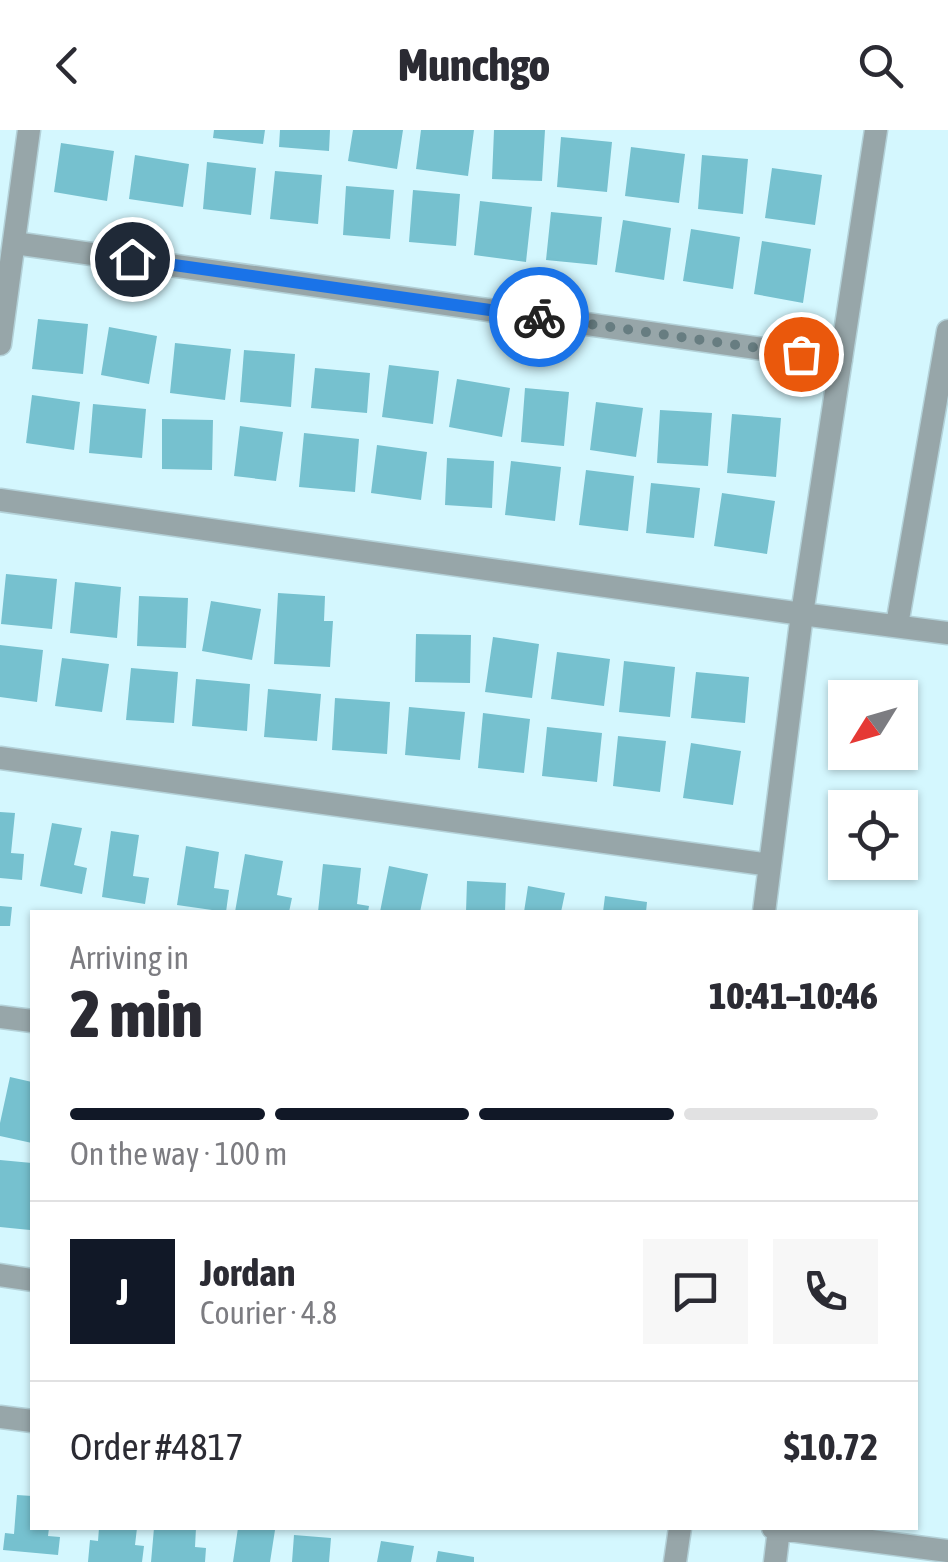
<!DOCTYPE html>
<meta charset="utf-8">
<style>
:root{--surface:#fff;--page:#f7f7f7;--text:#2b2b33;--muted:#7c7c81;--line:#e1e1e2;--accent:#111827}
body{margin:0;font-family:"Asap Condensed",sans-serif;background:var(--page);color:var(--text);height:100vh;display:flex;flex-direction:column;font-size:38px;white-space:nowrap}
*{box-sizing:border-box;margin:0}
p{font-size:32px;color:var(--muted)}
.icon{flex:none;width:55px;height:55px;fill:none;stroke:currentColor;stroke-width:2;stroke-linecap:round;stroke-linejoin:round}
.map{position:relative;flex:1;overflow:hidden}
.side{position:absolute;left:30px;top:780px;width:888px;height:620px;display:flex;flex-direction:column;background:var(--surface);border-radius:0px;box-shadow:0 2px 8px #0004}
.side>*{flex:none}
.needle{width:65px;rotate:233deg}
.fabs{position:absolute;left:828px;top:550px;display:grid;gap:20px}
.fabs a{display:grid;place-items:center;width:90px;height:90px;border-radius:0px;background:var(--surface);box-shadow:0 2px 8px #0004;font-size:50px}
.pin{position:absolute;display:grid;place-items:center;width:85px;height:85px;color:#fff;margin:-42px;border:5px solid #fff;border-radius:50%;box-shadow:0 2px 10px #0007}
.courier{position:absolute;display:grid;place-items:center;width:100px;height:100px;margin:-50px;border:8px solid #1a73e8;border-radius:50%;background:#fff;color:#222;box-shadow:0 2px 12px #0007}
.summary em{font-style:normal;font-weight:800}
.summary div{display:flex;flex-direction:column-reverse}
.summary{display:flex;align-items:center;justify-content:space-between;height:170px;padding:0 40px}
h1{font-size:65px;font-weight:800;line-height:75px}
.bar{display:grid;grid-template-columns:repeat(4,1fr);gap:15px 10px;align-content:center;height:120px;padding:0 40px}
.bar i{height:12px;border-radius:8px;background:var(--line)}
.bar .selected{background:var(--accent)}
.bar p{grid-column:span 4}
.line{display:flex;align-items:center;gap:25px;padding:0 40px;border-top:2px solid var(--line)}
.line div{flex:1}
.round{display:grid;place-items:center;flex:none;width:105px;height:105px;border-radius:0px;background:var(--page)}
header{display:flex;justify-content:space-between;align-items:center;height:130px;padding:0 40px;background:var(--surface);font-size:45px;font-weight:800}
.map>svg:first-child{display:block}
.building{fill:#76c1cf}
.lines{fill:none;stroke-linecap:round;stroke-linejoin:round}
.minor-casing{stroke:#b3d1d8;stroke-width:25}
.minor{stroke:#97a6a9;stroke-width:22}
.done{stroke:#677d81;stroke-width:10;stroke-dasharray:0 18}
.route{stroke:#1a73e8;stroke-width:12}
</style>
<header><svg class="icon" aria-label="back" viewBox="0 0 24 24"><path d="M15 5l-7 7 7 7"/></svg>Munchgo<svg class="icon" aria-label="search" viewBox="0 0 24 24"><circle cx="10" cy="10" r="6"/><path d="M15 15l6 6"/></svg></header>
<div class="map">
<svg width="948" height="1432" viewBox="0 0 948 1432">
<rect width="100%" height="100%" fill="#d4f7fe"/>
<!-- building -->
<path class="building" d="M214,0h51l-2,14 -50,-6z
M280,0h50l-1,21 -50,-4z
M353,0h50l-6,39 -49,-8z
M421,0h53l-6,46 -52,-7z
M494,0h51l-3,51 -50,-2z
M561,7l51,5 -5,50 -50,-5z
M61,13l53,8 -7,50 -53,-9z
M631,17l54,7 -6,49 -54,-7z
M135,25l54,9 -6,43 -54,-8z
M702,25l46,4 -5,55 -45,-5z
M207,32l49,6 -5,47 -48,-6z
M772,38l50,7 -7,50 -50,-7z
M275,41l47,4 -4,49 -48,-5z
M346,56l48,4 -4,49 -47,-4z
M413,60l47,4 -4,52 -47,-4z
M480,71l52,6 -6,55 -52,-7z
M551,82l51,5 -5,48 -51,-5z
M623,90l48,8 -7,52 -49,-8z
M691,99l49,8 -7,52 -50,-8z
M762,111l49,8 -8,54 -49,-9z
M38,189l50,5 -5,50 -51,-5z
M109,197l48,9 -8,48 -48,-9z
M175,213l56,6 -6,51 -55,-7z
M244,220l51,4 -4,53 -51,-5z
M389,235l50,6 -6,53 -51,-7z
M315,238l55,5 -3,40 -56,-5z
M457,249l53,9 -8,49 -53,-10z
M525,258l44,4 -5,54 -43,-4z
M32,265l48,7 -6,48 -48,-7z
M596,272l47,6 -7,49 -46,-7z
M93,274l53,5 -4,49 -53,-5z
M660,280l52,3 -4,53 -51,-3z
M732,284l49,4 -5,59 -49,-4z
M162,289l51,1 -1,50 -50,-1z
M240,296l43,6 -7,49 -42,-5z
M304,303l55,6 -4,53 -56,-5z
M377,315l50,7 -6,48 -50,-7z
M447,328l47,3 -2,47 -47,-3z
M511,331l50,6 -6,54 -50,-6z
M586,340l48,6 -6,55 -49,-6z
M651,353l49,5 -6,50 -48,-5z
M722,363l53,8 -8,53 -53,-8z
M6,444l51,5 -5,50 -51,-5z
M75,452l46,5 -4,51 -47,-5z
M278,463l47,3 -1,25h9l-3,46 -56,-3z
M139,466l49,2 -2,50 -49,-2z
M211,471l50,8 -9,51 -50,-9z
M416,504l55,1 -1,48 -55,-1z
M493,507l46,7 -7,54 -47,-6z
M0,515l43,5 -6,52 -37,-5z
M557,522l53,7 -6,47 -53,-7z
M62,528l47,6 -7,48 -47,-6z
M624,531l51,6 -5,50 -51,-5z
M131,538l47,4 -4,51 -48,-3z
M696,542l53,5 -4,46 -54,-5z
M196,549l54,5 -3,47 -55,-5z
M268,559l53,5 -4,47 -53,-4z
M335,568l55,4 -3,52 -55,-4z
M409,577l56,5 -5,48 -55,-5z
M483,583l47,6 -6,54 -46,-5z
M547,597l55,6 -5,49 -55,-6z
M618,606l48,5 -6,51 -47,-6z
M691,613l50,8 -8,54 -50,-7z
M0,682l15,1 -4,40 13,1 -2,26 -22,-2z
M52,693l30,5 -8,37 13,3 -5,26 -42,-8z
M111,701l28,4 -6,41 16,2 -4,26 -43,-7z
M186,716l33,6 -5,36 15,2 -3,22 -49,-7z
M245,724l38,7 -6,34 15,3 -3,14h-54z
M323,734l38,4 -4,36 12,2 -1,6h-50z
M389,736l39,8 -8,38h-40z
M467,751l39,2 -1,29h-39z
M528,756l37,7 -4,19h-37z
M605,766l42,6 -1,10h-43z
M0,776l12,1 -2,19h-10z
M10,947l22,5v61l-32,-7v-13z
M0,1030l32,3 -2,67 -30,-3z
M17,1365l15,1v32h17l-1,8 12,1 -2,18 -55,-5 2,-17 9,1z
M99,1398h38l-2,17 9,1 -2,16h-54l2,-22 8,1z
M154,1398h42l-1,19 11,1 -1,14h-54z
M238,1398l37,2 -5,32h-37z
M294,1405l37,3 -2,24h-37z
M381,1411l33,5 -3,16h-34z
M438,1421l36,6v5h-38z"/>
<g class="lines">
<!-- minor casing -->
<g class="minor-casing">
<path id="minor" d="M14,113l827,117
M0,214l29,-214
M0,370l802,114 146,19
M897,495l51,-294
M0,628l770,107
M764,782l38,-298 74,-484
M0,887l32,4
M0,1145l32,5
M0,1287l32,4
M773,1398l175,23
M675,1432l5,-34
M775,1432l4,-33"/>
</g>
<!-- minor -->
<use href="#minor" class="minor"/>
</g>
<g class="lines">
<!-- done -->
<path class="done" d="M539,187l262,37"/>
<!-- route -->
<path class="route" d="M132,129l407,58"/>
</g>
</svg>
<div class="fabs">
<a><svg class="needle" viewBox="-14 -14 28 28"><path d="M0-13l5 13h-10z" fill="#e53935"/><path d="M0 13l5-13h-10z" fill="#7c7c81"/></svg></a>
<a><svg class="icon" aria-label="locate" viewBox="0 0 24 24"><circle cx="12" cy="12" r="6"/><path d="M12 2v4M12 18v4M2 12h4M18 12h4"/></svg></a>
</div>
<div class="pin" style="left:801px;top:224px;background:#ea580c"><svg class="icon" aria-label="bag" viewBox="0 0 24 24"><path d="M5 8h14l-1 12H6zM9 8a3 3 0 0 1 6 0"/></svg></div>
<div class="pin" style="left:132px;top:129px;background:#1f2937"><svg class="icon" aria-label="home" viewBox="0 0 24 24"><path d="M3 11l9-7 9 7M6 9v11h12V9"/></svg></div>
<div class="courier" style="left:539px;top:187px"><svg class="icon" aria-label="bike" viewBox="0 0 24 24"><circle cx="6" cy="16" r="4"/><circle cx="18" cy="16" r="4"/><path d="M6 16l4-8h5l3 8M10 8l3 8H6M13 5h3"/></svg></div>
<section class="side">
<div class="summary"><div><h1>2 min</h1><p>Arriving in</p></div><em>10:41–10:46</em></div>
<div class="bar"><i class="selected"></i><i class="selected"></i><i class="selected"></i><i></i><p>On the way · 100 m</p></div>
<div class="line" style="height:180px"><b class="round" style="background:var(--accent);color:#fff">J</b><div><b>Jordan</b><p>Courier · 4.8</p></div><a class="round"><svg class="icon" aria-label="chat" viewBox="0 0 24 24"><path d="M4 5h16v11H9l-5 4z"/></svg></a><a class="round"><svg class="icon" aria-label="phone" viewBox="0 0 24 24"><path d="M5 4h4l2 5-3 2q2 4 5 5l2-3 5 2v4C11 20 4 13 5 4z"/></svg></a></div>
<div class="line" style="height:130px"><div>Order #4817</div><b>$10.72</b></div>
</section>
</div>
